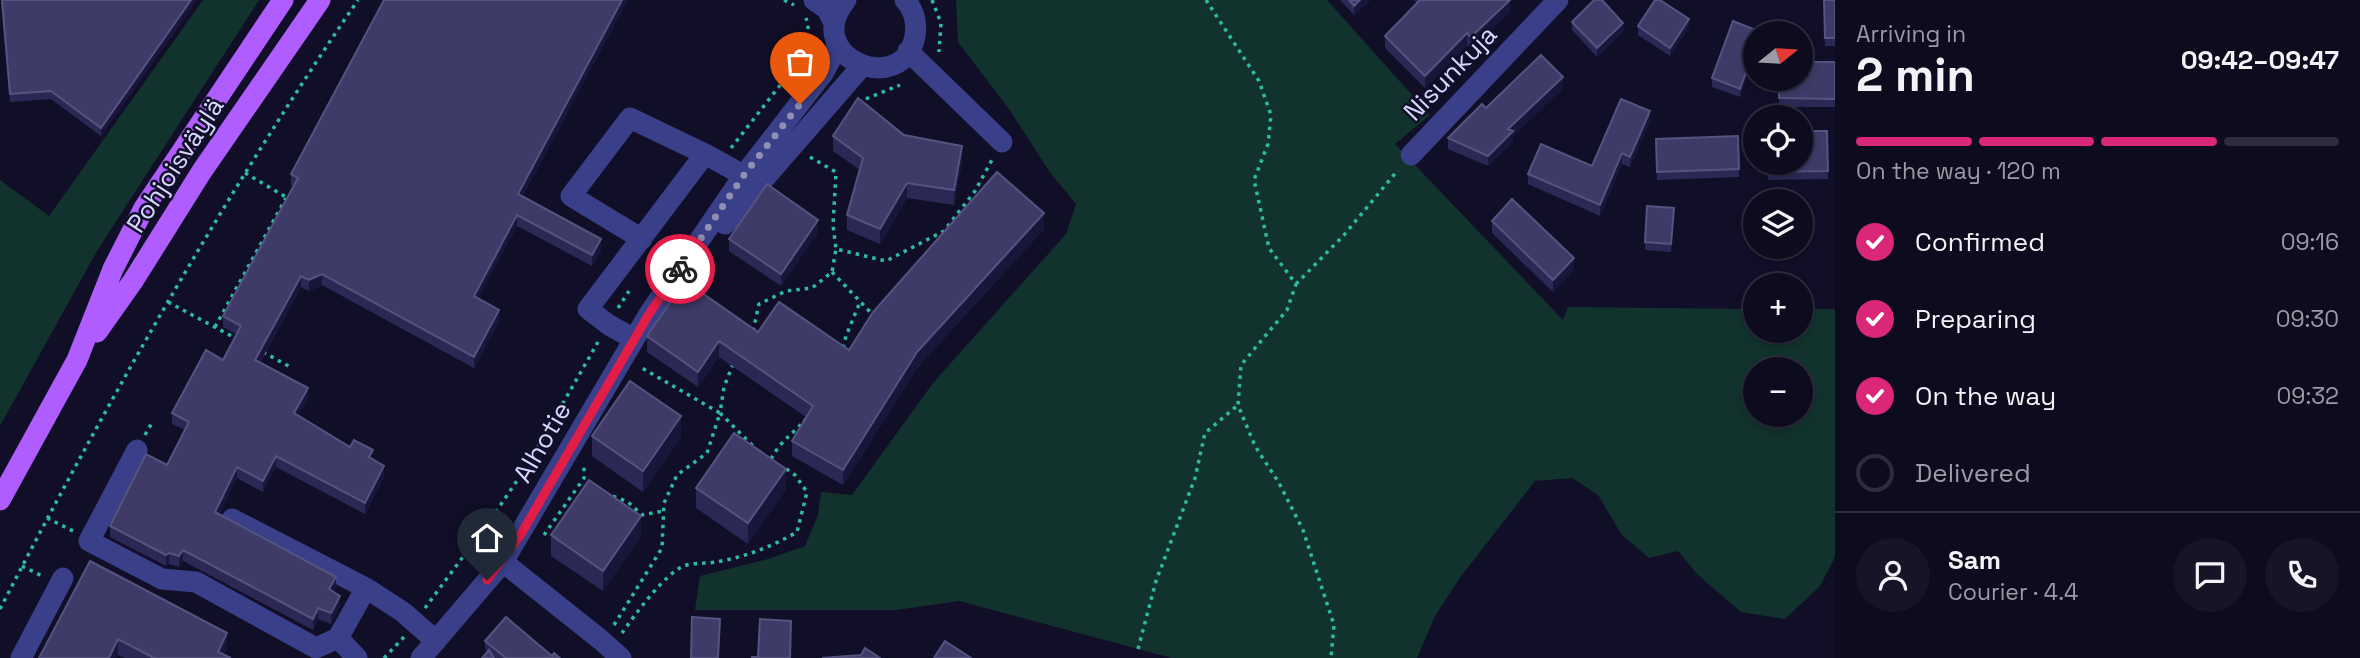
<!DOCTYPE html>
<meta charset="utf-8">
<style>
:root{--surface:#0d0b1e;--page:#161427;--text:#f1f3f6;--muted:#9a9ba4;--line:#2d2b3c;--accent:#db2777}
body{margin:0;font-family:"Space Grotesk",sans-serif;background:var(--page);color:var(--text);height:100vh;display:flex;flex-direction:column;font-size:26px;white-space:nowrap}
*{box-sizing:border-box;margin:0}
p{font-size:23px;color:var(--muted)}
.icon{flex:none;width:38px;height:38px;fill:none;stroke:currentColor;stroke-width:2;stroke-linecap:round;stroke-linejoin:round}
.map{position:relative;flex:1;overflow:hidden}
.details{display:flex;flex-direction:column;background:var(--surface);width:525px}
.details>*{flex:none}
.needle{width:46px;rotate:72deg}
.controls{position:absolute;left:1743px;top:21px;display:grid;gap:14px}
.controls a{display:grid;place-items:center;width:70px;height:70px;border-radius:50%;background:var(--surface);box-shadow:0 4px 10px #0003,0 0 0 2px var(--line);font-size:35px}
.pin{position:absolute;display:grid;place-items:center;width:60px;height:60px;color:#fff;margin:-72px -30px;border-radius:50% 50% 50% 0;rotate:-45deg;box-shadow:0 0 7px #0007}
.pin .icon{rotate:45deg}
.courier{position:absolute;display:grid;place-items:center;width:70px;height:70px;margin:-35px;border:5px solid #e11d48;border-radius:50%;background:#fff;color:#222;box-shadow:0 2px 9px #0007}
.overview em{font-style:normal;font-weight:600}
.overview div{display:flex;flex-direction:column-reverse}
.overview{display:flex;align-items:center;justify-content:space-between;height:119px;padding:0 21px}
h1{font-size:46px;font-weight:600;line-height:52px}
.bar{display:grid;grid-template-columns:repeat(4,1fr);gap:10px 7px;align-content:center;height:84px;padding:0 21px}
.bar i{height:9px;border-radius:5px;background:var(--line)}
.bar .current{background:var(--accent)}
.bar p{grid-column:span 4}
.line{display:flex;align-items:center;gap:18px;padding:0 21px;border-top:2px solid var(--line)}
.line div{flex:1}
.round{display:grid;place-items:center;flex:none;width:74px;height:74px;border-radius:37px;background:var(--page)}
ol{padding:0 21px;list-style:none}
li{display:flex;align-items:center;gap:21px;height:77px}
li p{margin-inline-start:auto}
li .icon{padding:7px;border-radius:50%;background:var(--accent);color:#fff;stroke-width:4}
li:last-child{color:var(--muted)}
li i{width:38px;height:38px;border:4px solid var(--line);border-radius:50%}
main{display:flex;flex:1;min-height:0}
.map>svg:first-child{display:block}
.green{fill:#12322d;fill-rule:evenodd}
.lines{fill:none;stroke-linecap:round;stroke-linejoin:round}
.path{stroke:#2dbca3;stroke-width:3.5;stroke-dasharray:3.5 5;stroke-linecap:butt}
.minor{stroke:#393f88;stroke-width:21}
.major{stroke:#b05dff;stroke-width:21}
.wall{fill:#2c2856}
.shaded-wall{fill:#19163c}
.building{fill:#3e3b68;stroke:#565380;stroke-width:2}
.done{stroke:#9190b4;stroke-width:7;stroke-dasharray:0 12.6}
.route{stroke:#e11d48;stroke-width:9}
.labels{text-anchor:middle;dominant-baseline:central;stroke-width:5;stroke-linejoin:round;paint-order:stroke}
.street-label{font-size:26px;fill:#d6d6ff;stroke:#110f28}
</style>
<main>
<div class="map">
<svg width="1835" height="658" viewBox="0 0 1835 658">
<rect width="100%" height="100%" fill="#110f28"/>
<!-- green -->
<path class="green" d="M203,0h56l-162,251 -97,175v-246l49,36z
M956,0h371l103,115 -35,29 168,176 5,-13 187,2v22h46v-22h34v248l-15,29 -35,33 -44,-7 -44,-38 -19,-23 -29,7 -27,-23 -24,-40 -26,-17 -37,3 -76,98 -24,37 -18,42h-245l-213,-57 -63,9h-201l5,-34 68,-17 37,-13 13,-31 3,-23 31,3 81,-112 133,-149 10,-30 -27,-33 -40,-62 -51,-67zM1755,369h46v46h-46z"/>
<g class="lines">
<!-- path -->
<path class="path" d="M784,0l10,5
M932,0l9,23 -2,29
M1206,0l53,81 12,34 -3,29 -14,36 15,68 27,36 -9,26 -46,55 -3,40 17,41 24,37 24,47 31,95 -3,33
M858,102l42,-17
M731,148l72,-92c6,-12 7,-25 3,-38
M810,157l26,15 -3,53 3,24
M245,173l41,24
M832,272l42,44
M1296,284l48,-49 54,-65
M168,302l69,37
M618,308l11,-17
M215,327l71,-129
M753,331l6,-27 27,-13 26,-3 20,-16 4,-23 50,12 58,-30 31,-40 18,-33
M843,348l3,-12 14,-34
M263,352l29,16
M733,364l-9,23 -4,26 35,35
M145,435l8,-14
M771,459c11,-20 21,-24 35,-40
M605,493l23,9 14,13 21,-4
M47,518l26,13
M544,535l40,-57v-14
M22,566l20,10
M425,608l66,-89 36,-53 71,-124
M0,609c108,-209 225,-415 358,-609
M614,625l48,-77 2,-45 13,-28 30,-22 13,-40 -78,-45
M622,633c12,-17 43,-60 62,-67 9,-4 22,-2 32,-4 29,-5 55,-15 81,-30l10,-40 -12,-17 -10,-7
M1138,649l18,-68 39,-103 10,-45 33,-28
M384,658l20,-21"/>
<!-- minor -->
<path class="minor" d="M814,0l13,9 7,14
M846,0c-47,58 58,99 69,36 2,-13 -1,-26 -10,-36
M908,51l94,91
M1411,155l147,-155
M725,224l137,-158
M642,239l-71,-43 59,-78 75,36 49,27
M634,339l-25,-14 -21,-16 117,-155
M137,450l-48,91 73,38 34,3 120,66 22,-10 19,20
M232,519l134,69 37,24 33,29
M503,562l98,78 20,18
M338,638l28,-50
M21,658l42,-80
M421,658l82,-96 146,-248 95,-139 80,-103 14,-27"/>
<!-- major -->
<path class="major" d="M97,332l36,-51 69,-110 118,-171
M0,500l77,-140 36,-91 31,-61 139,-208"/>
</g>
<!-- wall -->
<path class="wall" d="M1,0h196l-96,136 -50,-37 -41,3z
M1340,0h30l-16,15z
M1413,0h97v12l-39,37 -4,-4 -42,43 -40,-40v-12l32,-33z
M1824,0h11v46h-10z
M1572,22l51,9 -26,26 -25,-27z
M1638,26l51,1 -19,29 -32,-21z
M1761,33l-21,64 -28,-10v-9z
M1835,62v45h-56v-28z
M1563,88l-50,48v6l-25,24 -40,-17v-11l38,-30z
M1650,121l-20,46 -8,-3 -22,52 -72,-32v-10l64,-8z
M1827,131l1,48 -60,1 -1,-17z
M904,135l58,27 -8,43 -47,-7 -27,46 -33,-14v-15l13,-45 -27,-19v-15z
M1738,136l1,41 -82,3 -1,-41z
M291,174l232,23 78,53 -9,16 -75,-40 -39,72 21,23 -25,47 -152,-83 -13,6 -8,-4 -41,76 48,36 -10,17 75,44 11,17 -19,37 -89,-47 -13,25 -26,-14 -18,37 117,73 -2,4 6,15 -9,17 -13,-5 -5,11 -130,-69 -4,6 -10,-3 -3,2 -56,-29v-11l57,-61 18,-35 -13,-6v-11l51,-53 13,-26 -13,-7v-11l70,-129 -2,-2z
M1674,216l-3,36 -26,-2v-8z
M1492,221l82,49 -21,22 -61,-59z
M1044,229l-127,139 -74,117 -51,-29v-15l14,-24 -87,-60 -21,30 -51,-35v-16l111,-4 91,18z
M818,232l-37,54 -52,-35v-12z
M592,436l89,1 -38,55 -51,-36z
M696,488l90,1 -38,55 -52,-36z
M551,535l90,1 -38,55 -52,-35z
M90,561l137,88 -3,6 7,3h-106l-7,-3z
M485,641l67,15 8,2h-64l-11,-9z"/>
<!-- shaded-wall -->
<path class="shaded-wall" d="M191,0h6l-96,136v-8z
M622,0h6l-110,206v-12z
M1360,0h10l-16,15v-9z
M1510,0v12l-39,37v-12z
M1689,19v8l-19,29v-8z
M1623,23v8l-26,26v-9z
M1467,33v12l-42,43v-12z
M1755,47v8l-15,42v-8z
M1563,77v11l-50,48v6l-25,24v-10l20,-27z
M1650,111v10l-20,46v-10z
M962,146v16l-8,43v-15z
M1622,153v11l-22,52v-11z
M907,183v15l-27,46v-15z
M1044,213v16l-127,139 -74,117v-15l74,-118z
M517,215v11l-43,81v-11z
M818,220v12l-37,54v-12z
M601,239v11l-9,16v-11z
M1574,258v12l-21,22v-12z
M322,274v11l-13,6v-11z
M301,276v11l-46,84v-11z
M499,310v11l-25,47v-11z
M719,341v16l-21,30v-15z
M308,388v11l-14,25v-11z
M681,416v21l-38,55v-21z
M276,456v11l-13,25v-11z
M384,466v11l-19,37v-11z
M237,467v11l-22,45v-11z
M786,469v20l-38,55v-21z
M641,516v20l-38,55v-20z
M183,550v11l-4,6v-11z
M169,553v11l-3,2v-11z
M336,577v11l-7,12v-11z
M340,596v11l-9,17v-11z
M318,608v11l-5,11v-11z
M227,633v16l-4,9 -5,-6z
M118,639v16l-1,3h-8z"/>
<!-- building -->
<path class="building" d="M2,0h189l-90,128 -50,-37 -41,3z
M384,0h238l-104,194 83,45 -9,16 -75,-40 -43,81 25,14 -25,47 -152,-83 -13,6 -8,-4 -46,84 53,28 -14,25 56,34 4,-7 19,10 -4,7 15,9 -19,37 -89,-47 -13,25 -26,-14 -22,45 121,65 -7,12 11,7 -9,17 -13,-5 -5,11 -130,-69 -4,6 -10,-3 -3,2 -56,-29 36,-72 21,11 22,-43 -17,-9 34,-63 17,10 18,-34 -18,-10 75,-138 -7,-4z
M1349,0h11l-6,6z
M1420,0h90l-39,37 -4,-4 -42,43 -40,-40z
M1594,0h8l21,23 -26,25 -25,-26z
M1655,0h5l29,19 -19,29 -32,-22z
M1824,0h11v38h-10z
M1733,21l28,11 -1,1h-5v14l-15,42 -28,-11z
M1541,55l22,22 -55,52 5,2 -25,25 -40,-18 34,-34 4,4z
M1801,62h34v37l-56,-1v-19h22z
M858,98l46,37 58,11 -8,44 -47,-7 -27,46 -33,-14 16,-57 -30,-22z
M1621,99l29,12 -20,46 -8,-4 -22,52 -72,-31 13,-30 51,22z
M1801,131h26l1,40 -60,1v-9h33z
M1738,136l1,33 -82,3 -1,-33z
M997,172l47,41 -127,139 -74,118 -51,-29 21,-35 -94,-65 -21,31 -51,-36 38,-55 73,51 21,-30 70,48 24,-38z
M767,184l51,36 -37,54 -52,-35z
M1512,199l62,59 -21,22 -61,-59z
M1647,206l27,2 -3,36 -26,-2z
M630,381l51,35 -38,55 -51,-35z
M734,433l52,36 -38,54 -52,-35z
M589,480l52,36 -38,55 -52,-36z
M90,561l137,72 -9,19 13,6h-77l-36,-19 -9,19h-70z
M506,617l46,39 2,-3 6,5h-54l-21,-17z
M692,617l28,2 -2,39h-27z
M760,619l31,2 -1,37h-38v-1h6z
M945,641l26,17h-37z
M865,648l15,10h-58l39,-3z
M489,650l5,8h-12z"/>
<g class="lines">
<!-- done -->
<path class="done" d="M680,269l64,-94 56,-71"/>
<!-- route -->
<path class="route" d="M487,580l34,-46 128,-220 31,-45"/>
</g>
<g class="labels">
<!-- street labels -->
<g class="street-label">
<text transform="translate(1450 73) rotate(-46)">Nisunkuja</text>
<text transform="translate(175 165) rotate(-57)">Pohjoisväylä</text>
<text transform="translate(542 442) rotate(-60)">Alhotie</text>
</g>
</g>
</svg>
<div class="controls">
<a><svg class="needle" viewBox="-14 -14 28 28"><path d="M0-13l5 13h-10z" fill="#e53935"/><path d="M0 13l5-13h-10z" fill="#9a9ba4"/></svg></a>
<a><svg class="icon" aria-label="locate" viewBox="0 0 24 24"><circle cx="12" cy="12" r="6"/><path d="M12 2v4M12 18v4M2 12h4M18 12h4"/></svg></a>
<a><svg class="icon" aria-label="layers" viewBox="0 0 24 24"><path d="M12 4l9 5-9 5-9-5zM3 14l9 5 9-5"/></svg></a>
<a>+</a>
<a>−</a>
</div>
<div class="pin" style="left:800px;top:104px;background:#ea580c"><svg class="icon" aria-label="bag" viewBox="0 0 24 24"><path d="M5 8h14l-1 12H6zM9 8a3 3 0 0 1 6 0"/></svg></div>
<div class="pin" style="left:487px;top:580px;background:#1f2937"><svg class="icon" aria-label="home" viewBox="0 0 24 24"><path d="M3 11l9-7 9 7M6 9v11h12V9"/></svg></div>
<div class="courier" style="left:680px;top:269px"><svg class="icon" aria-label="bike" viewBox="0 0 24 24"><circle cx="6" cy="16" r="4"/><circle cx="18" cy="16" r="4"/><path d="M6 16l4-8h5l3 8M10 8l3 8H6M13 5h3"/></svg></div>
</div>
<section class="details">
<div class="overview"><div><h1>2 min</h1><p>Arriving in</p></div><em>09:42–09:47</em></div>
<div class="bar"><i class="current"></i><i class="current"></i><i class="current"></i><i></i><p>On the way · 120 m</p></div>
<ol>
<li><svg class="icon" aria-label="check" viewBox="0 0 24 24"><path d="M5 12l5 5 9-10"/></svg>Confirmed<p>09:16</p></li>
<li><svg class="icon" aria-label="check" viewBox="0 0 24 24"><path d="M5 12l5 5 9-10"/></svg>Preparing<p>09:30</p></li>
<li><svg class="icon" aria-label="check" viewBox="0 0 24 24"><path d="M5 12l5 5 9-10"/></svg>On the way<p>09:32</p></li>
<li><i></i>Delivered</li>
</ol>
<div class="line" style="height:126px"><a class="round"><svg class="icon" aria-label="person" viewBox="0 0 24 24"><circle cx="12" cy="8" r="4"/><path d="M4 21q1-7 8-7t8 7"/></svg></a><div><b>Sam</b><p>Courier · 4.4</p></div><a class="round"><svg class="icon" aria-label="chat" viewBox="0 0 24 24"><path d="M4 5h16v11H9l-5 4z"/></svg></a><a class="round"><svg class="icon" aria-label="phone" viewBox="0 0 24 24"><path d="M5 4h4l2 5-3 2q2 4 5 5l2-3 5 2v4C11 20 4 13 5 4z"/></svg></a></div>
</section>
</main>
